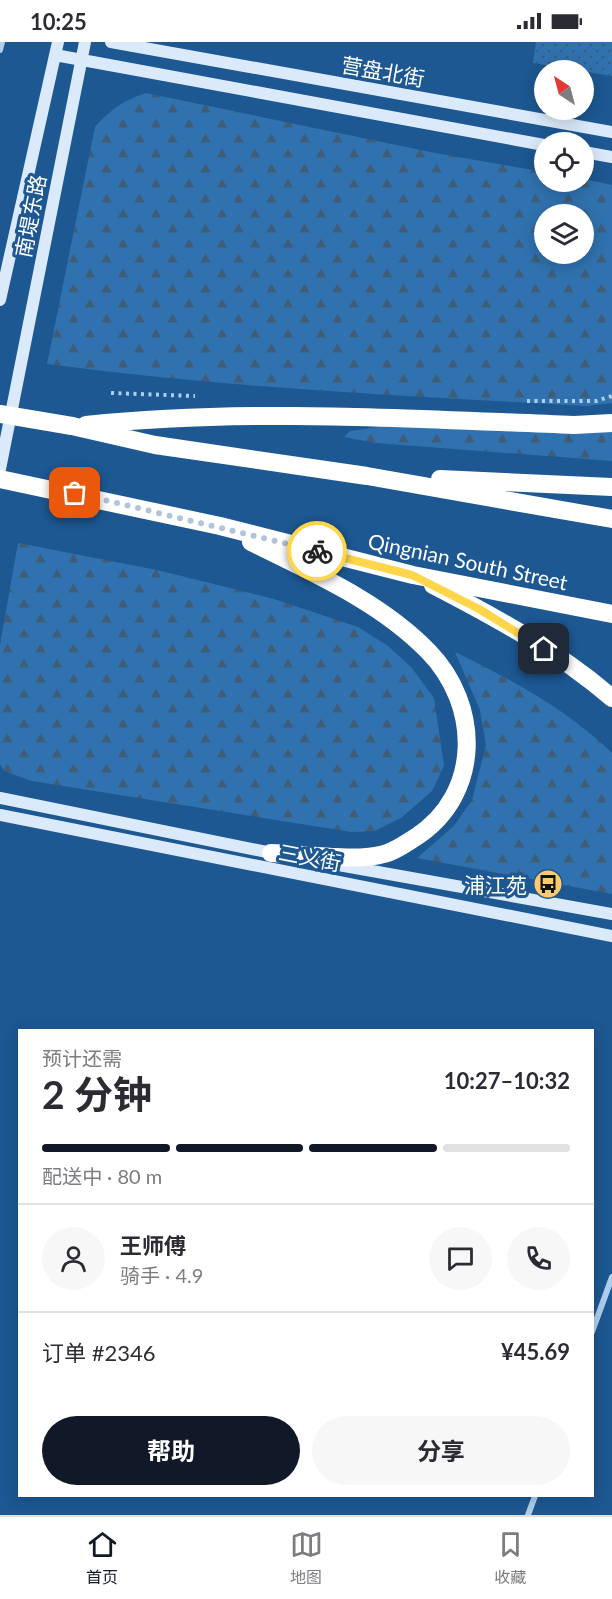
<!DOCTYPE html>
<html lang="zh">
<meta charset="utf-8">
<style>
:root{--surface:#fff;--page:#f7f7f7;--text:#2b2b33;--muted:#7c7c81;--line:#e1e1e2;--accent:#111827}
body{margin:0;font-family:Lato,"Noto Sans SC",sans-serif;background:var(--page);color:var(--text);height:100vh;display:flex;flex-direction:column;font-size:22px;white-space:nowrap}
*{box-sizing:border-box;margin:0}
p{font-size:20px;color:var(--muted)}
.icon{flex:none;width:33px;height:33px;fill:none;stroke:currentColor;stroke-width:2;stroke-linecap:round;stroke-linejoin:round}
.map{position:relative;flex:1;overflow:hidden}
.sheet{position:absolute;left:18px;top:987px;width:576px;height:468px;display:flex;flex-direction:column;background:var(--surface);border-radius:0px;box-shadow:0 3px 15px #0003}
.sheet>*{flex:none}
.needle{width:39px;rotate:324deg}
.fabs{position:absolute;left:534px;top:18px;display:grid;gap:12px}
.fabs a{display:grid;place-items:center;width:60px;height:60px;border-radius:50%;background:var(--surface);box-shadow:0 3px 15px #0003;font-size:30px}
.pin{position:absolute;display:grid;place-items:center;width:51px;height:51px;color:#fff;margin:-26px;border-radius:12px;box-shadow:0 3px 9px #0006}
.courier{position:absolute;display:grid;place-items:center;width:60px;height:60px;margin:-30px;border:4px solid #ffd54a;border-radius:50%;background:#fff;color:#222;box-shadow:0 2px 8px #0007}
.head em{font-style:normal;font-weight:700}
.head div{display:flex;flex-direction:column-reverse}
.head{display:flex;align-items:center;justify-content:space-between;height:102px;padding:0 24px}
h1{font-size:39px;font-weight:700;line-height:45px}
.bar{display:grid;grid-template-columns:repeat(4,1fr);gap:9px 6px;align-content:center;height:72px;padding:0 24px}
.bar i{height:8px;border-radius:4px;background:var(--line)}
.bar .current{background:var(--accent)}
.bar p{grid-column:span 4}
.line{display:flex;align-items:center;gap:15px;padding:0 24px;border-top:2px solid var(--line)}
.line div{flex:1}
.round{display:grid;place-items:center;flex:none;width:63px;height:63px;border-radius:32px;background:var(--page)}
.action{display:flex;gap:12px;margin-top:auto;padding:12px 24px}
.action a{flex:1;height:69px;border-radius:36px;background:var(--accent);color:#fff;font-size:24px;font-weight:700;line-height:69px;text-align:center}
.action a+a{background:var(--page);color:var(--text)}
.status{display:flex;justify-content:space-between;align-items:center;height:42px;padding:0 30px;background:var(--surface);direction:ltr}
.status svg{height:16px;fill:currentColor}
.menu{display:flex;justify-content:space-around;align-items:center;height:84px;border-top:2px solid var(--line);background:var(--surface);font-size:16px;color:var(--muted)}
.menu a{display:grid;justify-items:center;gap:3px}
.menu .current{color:var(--accent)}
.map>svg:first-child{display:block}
.grass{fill:url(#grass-dots)}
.forest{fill:url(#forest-firs);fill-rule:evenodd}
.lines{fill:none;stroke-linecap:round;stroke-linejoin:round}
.path{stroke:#aecfee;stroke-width:4;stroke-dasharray:3 4.5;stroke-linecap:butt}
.street{stroke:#aecfee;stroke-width:6}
.secondary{stroke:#dbeafa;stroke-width:12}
.highway{stroke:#fff;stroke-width:18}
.highway-bridge{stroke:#fff;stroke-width:18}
.done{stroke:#b0c5d9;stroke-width:6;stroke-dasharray:0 10.8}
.route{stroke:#ffd54a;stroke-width:8}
.labels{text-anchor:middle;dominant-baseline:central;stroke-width:6;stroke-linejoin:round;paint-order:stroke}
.street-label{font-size:21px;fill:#fff;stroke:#1d5892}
.poi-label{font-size:21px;fill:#fff;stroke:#1d5892;text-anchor:end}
</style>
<div class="status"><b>10:25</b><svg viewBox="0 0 49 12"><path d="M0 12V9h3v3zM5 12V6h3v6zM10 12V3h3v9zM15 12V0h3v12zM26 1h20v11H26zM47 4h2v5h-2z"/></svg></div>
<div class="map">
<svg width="612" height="1473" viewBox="0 0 612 1473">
<defs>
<pattern id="grass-dots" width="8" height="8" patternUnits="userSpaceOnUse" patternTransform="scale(1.5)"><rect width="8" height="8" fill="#3072af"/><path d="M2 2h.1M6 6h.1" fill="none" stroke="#3f5d79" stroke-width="1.8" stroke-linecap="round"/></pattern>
<pattern id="forest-firs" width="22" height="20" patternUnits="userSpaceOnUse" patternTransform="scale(1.5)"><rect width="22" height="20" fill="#3072af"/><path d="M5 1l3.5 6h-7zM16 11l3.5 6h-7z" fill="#3f5d79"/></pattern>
</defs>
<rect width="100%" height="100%" fill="#1d5892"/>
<!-- grass -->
<path class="grass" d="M536,0h76v34l-79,-13z"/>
<!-- forest -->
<path class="forest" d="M146,51l289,60 109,19v10l40,-3 28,6v218l-26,3c-180,-10 -360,-18 -539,-42l48,-237c15,-17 29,-27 51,-34zM544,172h40v40h-40z
M386,384l226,6v29l-236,-18 -32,-6 6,-6z
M18,501l139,27 117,29 84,28 30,19 23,21 23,31 10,68 -12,25 -31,27 -26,13 -23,1 -320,-51 -28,-10 -4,-7v-119z
M455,610c55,27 112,57 157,101v141l-195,-36 37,-32 18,-26 14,-55 -6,-35z"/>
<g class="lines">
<!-- path -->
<path class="path" d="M111,351l84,3
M527,359h69l16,-5"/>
<!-- street -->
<path class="street" d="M0,8l2,-8
M592,1290l20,-55
M528,1473l7,-19"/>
<!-- secondary -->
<path class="secondary" d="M111,0l501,90
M55,13l489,90
M584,110l28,5
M0,258l58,-258
M0,427l85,-427
M0,756l277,56
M0,773l612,121
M333,822l279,50"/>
<!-- highway -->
<path class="highway" d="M86,383c162,-17 326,-6 488,0l38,-2
M72,384l83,19 212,31 245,43
M0,437l220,47 193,49 199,39
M440,437l172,8
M251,500c62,31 128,59 177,109 53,54 54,143 -12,186 -10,6 -20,14 -32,17 -26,8 -83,0 -113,-1
M433,543c62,32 126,67 179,113"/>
<!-- highway-bridge -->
<path class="highway-bridge" d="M0,372l72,12"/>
</g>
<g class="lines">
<!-- done -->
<path class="done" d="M75,451l242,58"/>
<!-- route -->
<path class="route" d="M317,509l95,24 67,34 65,40"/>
</g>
<!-- icons -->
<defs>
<g id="bus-disc" transform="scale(1.5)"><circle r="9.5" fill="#fdca6d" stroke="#1d5892"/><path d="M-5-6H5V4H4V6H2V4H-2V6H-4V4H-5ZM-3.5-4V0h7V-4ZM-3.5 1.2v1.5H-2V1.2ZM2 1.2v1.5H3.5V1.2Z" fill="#111"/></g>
</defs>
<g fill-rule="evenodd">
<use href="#bus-disc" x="548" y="842"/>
</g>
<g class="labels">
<!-- street labels -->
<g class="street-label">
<text transform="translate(383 29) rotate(10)">营盘北街</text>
<text transform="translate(30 174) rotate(-79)">南堤东路</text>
<text transform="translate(468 519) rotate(12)">Qingnian South Street</text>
<text transform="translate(310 815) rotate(11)">三义街</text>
</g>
<!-- poi labels -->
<g class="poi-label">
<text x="527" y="842">浦江苑</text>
</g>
</g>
</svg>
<div class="fabs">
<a><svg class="needle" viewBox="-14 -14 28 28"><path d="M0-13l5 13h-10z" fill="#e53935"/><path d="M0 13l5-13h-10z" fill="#7c7c81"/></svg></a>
<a><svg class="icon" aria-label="locate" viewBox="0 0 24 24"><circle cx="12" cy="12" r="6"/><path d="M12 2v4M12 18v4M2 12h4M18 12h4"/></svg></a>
<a><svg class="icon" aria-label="layers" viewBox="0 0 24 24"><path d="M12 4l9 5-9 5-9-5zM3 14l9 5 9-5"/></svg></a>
</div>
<div class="pin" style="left:75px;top:451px;background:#ea580c"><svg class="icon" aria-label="bag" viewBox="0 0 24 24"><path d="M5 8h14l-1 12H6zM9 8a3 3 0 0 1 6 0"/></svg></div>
<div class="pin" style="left:544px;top:607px;background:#1f2937"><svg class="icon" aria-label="home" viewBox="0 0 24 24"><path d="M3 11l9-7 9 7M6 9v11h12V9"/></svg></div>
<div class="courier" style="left:317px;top:509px"><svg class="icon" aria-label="bike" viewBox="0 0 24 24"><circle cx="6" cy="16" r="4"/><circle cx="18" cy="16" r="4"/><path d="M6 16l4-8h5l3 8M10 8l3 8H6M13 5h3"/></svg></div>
<section class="sheet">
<div class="head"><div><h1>2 分钟</h1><p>预计还需</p></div><em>10:27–10:32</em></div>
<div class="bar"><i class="current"></i><i class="current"></i><i class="current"></i><i></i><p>配送中 · 80 m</p></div>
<div class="line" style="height:108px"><a class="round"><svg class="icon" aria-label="person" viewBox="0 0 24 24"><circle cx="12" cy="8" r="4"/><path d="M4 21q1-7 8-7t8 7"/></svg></a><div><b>王师傅</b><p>骑手 · 4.9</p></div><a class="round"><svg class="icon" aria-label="chat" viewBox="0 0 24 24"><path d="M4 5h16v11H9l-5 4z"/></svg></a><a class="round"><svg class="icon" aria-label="phone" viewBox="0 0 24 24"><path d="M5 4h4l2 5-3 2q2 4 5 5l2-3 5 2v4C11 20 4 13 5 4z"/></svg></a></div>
<div class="line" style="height:78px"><div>订单 #2346</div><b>¥45.69</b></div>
<div class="action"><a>帮助</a><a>分享</a></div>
</section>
</div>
<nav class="menu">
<a class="current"><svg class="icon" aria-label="home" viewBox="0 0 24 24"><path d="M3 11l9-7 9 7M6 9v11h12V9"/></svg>首页</a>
<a><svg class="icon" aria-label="map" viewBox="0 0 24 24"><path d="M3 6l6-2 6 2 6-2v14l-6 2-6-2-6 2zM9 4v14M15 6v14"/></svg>地图</a>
<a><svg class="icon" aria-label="saved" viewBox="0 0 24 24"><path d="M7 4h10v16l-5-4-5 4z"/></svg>收藏</a>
</nav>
